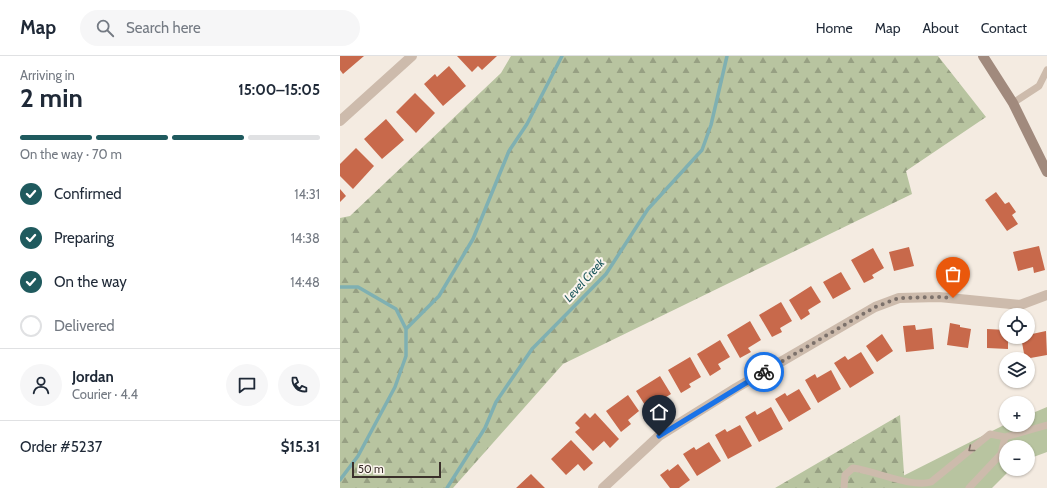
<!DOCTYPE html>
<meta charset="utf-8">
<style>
:root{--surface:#fff;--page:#f6f6f7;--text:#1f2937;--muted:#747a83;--line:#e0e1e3;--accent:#1f5a5e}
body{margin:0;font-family:Cabin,sans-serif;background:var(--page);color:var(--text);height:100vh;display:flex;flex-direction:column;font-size:15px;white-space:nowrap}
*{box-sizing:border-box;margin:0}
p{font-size:13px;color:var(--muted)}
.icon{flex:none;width:22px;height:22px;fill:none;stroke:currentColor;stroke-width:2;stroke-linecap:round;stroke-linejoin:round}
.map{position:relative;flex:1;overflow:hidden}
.drawer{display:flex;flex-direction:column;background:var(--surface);width:340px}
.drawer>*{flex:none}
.tools{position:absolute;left:659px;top:252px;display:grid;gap:8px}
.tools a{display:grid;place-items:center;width:36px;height:36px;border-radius:50%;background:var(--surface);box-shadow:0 1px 3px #0004;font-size:20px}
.scale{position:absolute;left:12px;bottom:10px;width:89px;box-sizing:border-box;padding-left:4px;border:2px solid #3b302b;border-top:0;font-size:11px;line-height:14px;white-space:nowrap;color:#3b302b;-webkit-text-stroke:3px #fbf5ee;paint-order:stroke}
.pin{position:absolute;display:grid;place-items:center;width:34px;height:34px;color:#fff;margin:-41px -17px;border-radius:50% 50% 50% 0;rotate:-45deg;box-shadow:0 0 4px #0007}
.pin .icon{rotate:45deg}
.courier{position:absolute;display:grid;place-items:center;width:40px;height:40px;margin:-20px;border:3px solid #1a73e8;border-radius:50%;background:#fff;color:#222;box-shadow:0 1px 5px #0007}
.overview em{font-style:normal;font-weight:800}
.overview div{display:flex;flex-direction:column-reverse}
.overview{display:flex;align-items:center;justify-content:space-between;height:68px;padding:0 20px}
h1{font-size:26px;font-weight:800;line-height:30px}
.bar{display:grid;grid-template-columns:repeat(4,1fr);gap:6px 4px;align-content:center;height:48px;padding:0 20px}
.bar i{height:5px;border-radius:3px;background:var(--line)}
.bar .active{background:var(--accent)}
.bar p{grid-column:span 4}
.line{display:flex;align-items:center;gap:10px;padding:0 20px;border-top:1px solid var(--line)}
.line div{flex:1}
.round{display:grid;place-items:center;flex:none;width:42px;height:42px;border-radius:21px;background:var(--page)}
ol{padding:0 20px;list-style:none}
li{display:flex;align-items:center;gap:12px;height:44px}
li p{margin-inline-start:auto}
li .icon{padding:4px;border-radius:50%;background:var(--accent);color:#fff;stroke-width:4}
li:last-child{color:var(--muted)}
li i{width:22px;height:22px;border:2px solid var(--line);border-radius:50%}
header{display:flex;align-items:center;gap:24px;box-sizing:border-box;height:56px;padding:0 20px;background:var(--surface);border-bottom:1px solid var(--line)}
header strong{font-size:19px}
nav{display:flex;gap:22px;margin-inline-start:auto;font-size:14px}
.search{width:280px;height:36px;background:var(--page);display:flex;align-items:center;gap:10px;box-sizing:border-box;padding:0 14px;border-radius:22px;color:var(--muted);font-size:15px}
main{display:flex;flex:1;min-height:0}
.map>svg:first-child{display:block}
.green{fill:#b8c4a0}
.forest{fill:url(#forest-firs)}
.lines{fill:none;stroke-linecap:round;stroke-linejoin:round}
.stream{stroke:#7fb0b2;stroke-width:3.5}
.building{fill:#c8694b}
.lane{stroke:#cdbbac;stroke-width:7}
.street{stroke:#cdbbac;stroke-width:10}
.secondary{stroke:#a18a7d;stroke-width:10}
.oneway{stroke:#7d6f65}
.done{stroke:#7c716b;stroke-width:4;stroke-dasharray:0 7.2}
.route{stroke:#1a73e8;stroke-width:5}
.labels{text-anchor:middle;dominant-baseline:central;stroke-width:4;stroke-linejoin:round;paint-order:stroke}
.water-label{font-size:12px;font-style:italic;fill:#1f5a5e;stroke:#fbf5ee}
</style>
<header>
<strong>Map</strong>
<div class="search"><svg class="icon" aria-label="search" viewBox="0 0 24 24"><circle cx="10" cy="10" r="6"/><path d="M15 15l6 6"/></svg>Search here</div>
<nav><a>Home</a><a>Map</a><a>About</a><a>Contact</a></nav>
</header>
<main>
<section class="drawer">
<div class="overview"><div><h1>2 min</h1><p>Arriving in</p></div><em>15:00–15:05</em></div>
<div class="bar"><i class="active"></i><i class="active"></i><i class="active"></i><i></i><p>On the way · 70 m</p></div>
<ol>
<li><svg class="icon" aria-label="check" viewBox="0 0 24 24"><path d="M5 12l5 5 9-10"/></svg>Confirmed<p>14:31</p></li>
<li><svg class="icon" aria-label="check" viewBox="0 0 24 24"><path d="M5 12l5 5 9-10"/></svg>Preparing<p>14:38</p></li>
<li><svg class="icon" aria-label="check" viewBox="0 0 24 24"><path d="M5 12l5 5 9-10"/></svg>On the way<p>14:48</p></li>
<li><i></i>Delivered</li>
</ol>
<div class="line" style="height:72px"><a class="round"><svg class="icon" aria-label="person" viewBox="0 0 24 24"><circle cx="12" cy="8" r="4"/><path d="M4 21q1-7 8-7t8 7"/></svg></a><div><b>Jordan</b><p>Courier · 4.4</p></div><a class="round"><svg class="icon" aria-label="chat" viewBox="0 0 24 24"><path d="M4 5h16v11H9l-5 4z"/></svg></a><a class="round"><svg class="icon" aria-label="phone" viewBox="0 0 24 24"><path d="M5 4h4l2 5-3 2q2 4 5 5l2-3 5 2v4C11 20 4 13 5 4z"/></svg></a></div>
<div class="line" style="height:52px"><div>Order #5237</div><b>$15.31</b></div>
</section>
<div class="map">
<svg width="707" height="432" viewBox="0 0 707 432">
<defs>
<pattern id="forest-firs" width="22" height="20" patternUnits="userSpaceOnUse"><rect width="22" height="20" fill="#b8c4a0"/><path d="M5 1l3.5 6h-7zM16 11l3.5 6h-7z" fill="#97a083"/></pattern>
</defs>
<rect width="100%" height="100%" fill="#f4ebe1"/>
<!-- green -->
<path class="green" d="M707,351v45l-19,7v-12h-22v22h5l-19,19h-171l66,-4 119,-60 22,1v-10z"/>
<!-- forest -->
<path class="forest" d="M171,0h427l48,61 -80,54 6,23 -349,170 -110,124h-113v-270l10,-2 151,-143z
M560,359l5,73h-130z"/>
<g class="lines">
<!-- stream -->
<path class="stream" d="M0,231h18l38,22 10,20v27l-11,31 -37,69 -18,24
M66,273l33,-33 34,-57 36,-88 18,-27 35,-68
M107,432l38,-60 11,-26 36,-53 74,-75 42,-65 54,-59 9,-25 16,-69"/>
</g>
<!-- building -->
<path class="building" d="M0,0h24l-21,18 -3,-4z
M117,0h40l-15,14 -4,-4 -6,6z
M109,10l17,20 -23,20 -19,-22 11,-10 2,3z
M75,37l20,20 -19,20 -20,-21z
M46,63l18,21 -22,19 -18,-20z
M16,92l18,18 -21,23 -13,-13v-12z
M0,133l6,7 -6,6z
M656,136l9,12 4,-2 7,10 -4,3 6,9 -11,7 -22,-31z
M699,190l6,24 -11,3 -1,-6 -15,4 -5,-19z
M569,191l5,19 -20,5 -5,-19z
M533,192l11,20 -12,7 2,3 -10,5 -13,-23z
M501,216l10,17 -18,10 -10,-17z
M471,230l10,16 -13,8 2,4 -9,6 -12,-20z
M441,246l11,19 -12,7 2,4 -10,5 -13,-22z
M410,265l11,19 -13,8 3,4 -11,6 -13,-23z
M610,267l10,2v2l11,2 -3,19 -21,-3z
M575,269l1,5 16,-2 2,21 -28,3 -3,-26z
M647,273l19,1v7h2v12l-21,-1z
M691,274l1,4 14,-3 1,24 -22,4 -4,-22h7v-6z
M542,278l11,17 -16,11 -11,-16z
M380,284l10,17 -12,7 3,5 -11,7 -13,-22z
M521,296l13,21 -24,15 -16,-25 11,-7 3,4z
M350,301l11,20 -12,7 2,3 -10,6 -13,-23z
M491,314l10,19 -23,14 -13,-23 10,-6 2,4z
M320,320l11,18 -13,8 3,4 -11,7 -14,-22z
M459,333l12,20 -22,13 -14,-23 10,-6 2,3z
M288,339l11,16 -11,9 3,4 -10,8 -15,-21z
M431,351l12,22 -24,13 -14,-25 10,-6 2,4z
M245,357l5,5 5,-5 24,26 -9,9 -6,-7 -11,10 -18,-19 5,-4 -5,-5z
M400,369l12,21 -24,13 -13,-24 10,-6 2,3z
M231,384l22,23 -9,8 -6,-7 -12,11 -15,-16z
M369,386l12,19 -24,15 -14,-22 11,-7 2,3z
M338,408l12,16 -11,8h-9l-10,-13 8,-6 1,2z
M191,418l14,14h-29z"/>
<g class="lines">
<!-- lane -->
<path class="lane" d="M673,47l26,-17 8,-16
M504,432l1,-13 8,-7c22,3 59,20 78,14l59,-48 15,3 42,-12
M629,432l32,-34 4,-17"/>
<!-- street -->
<path class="street" d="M0,65l72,-65
M263,432l56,-52 77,-48 139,-81 24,-9 40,-1 81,8 27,-10"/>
<!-- secondary -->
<path class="secondary" d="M643,0l30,47 34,69"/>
</g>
<!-- one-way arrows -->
<defs><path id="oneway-chevron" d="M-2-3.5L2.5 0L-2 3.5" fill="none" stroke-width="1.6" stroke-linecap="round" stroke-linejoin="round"/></defs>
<use class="oneway" href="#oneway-chevron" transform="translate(631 393) rotate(141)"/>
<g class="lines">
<!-- done -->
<path class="done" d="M424,316l111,-65 24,-9 40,-1 14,1"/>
<!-- route -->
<path class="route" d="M319,380l105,-64"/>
</g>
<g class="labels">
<!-- water labels -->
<g class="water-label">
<text transform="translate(244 224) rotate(-48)">Level Creek</text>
</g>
</g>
</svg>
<div class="tools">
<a><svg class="icon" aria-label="locate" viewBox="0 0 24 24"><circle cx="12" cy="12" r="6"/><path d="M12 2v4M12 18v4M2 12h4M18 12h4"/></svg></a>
<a><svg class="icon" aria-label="layers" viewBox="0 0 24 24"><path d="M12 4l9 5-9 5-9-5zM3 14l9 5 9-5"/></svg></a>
<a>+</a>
<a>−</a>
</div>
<div class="scale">50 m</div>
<div class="pin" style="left:613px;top:242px;background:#ea580c"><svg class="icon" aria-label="bag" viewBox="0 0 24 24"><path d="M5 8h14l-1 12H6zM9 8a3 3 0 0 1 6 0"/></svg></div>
<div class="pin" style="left:319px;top:380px;background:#1f2937"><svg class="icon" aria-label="home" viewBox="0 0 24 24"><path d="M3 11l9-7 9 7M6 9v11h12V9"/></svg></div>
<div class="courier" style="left:424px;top:316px"><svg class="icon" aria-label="bike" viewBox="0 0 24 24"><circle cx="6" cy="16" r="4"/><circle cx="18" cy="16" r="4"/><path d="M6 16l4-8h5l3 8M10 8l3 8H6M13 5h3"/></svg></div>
</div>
</main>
